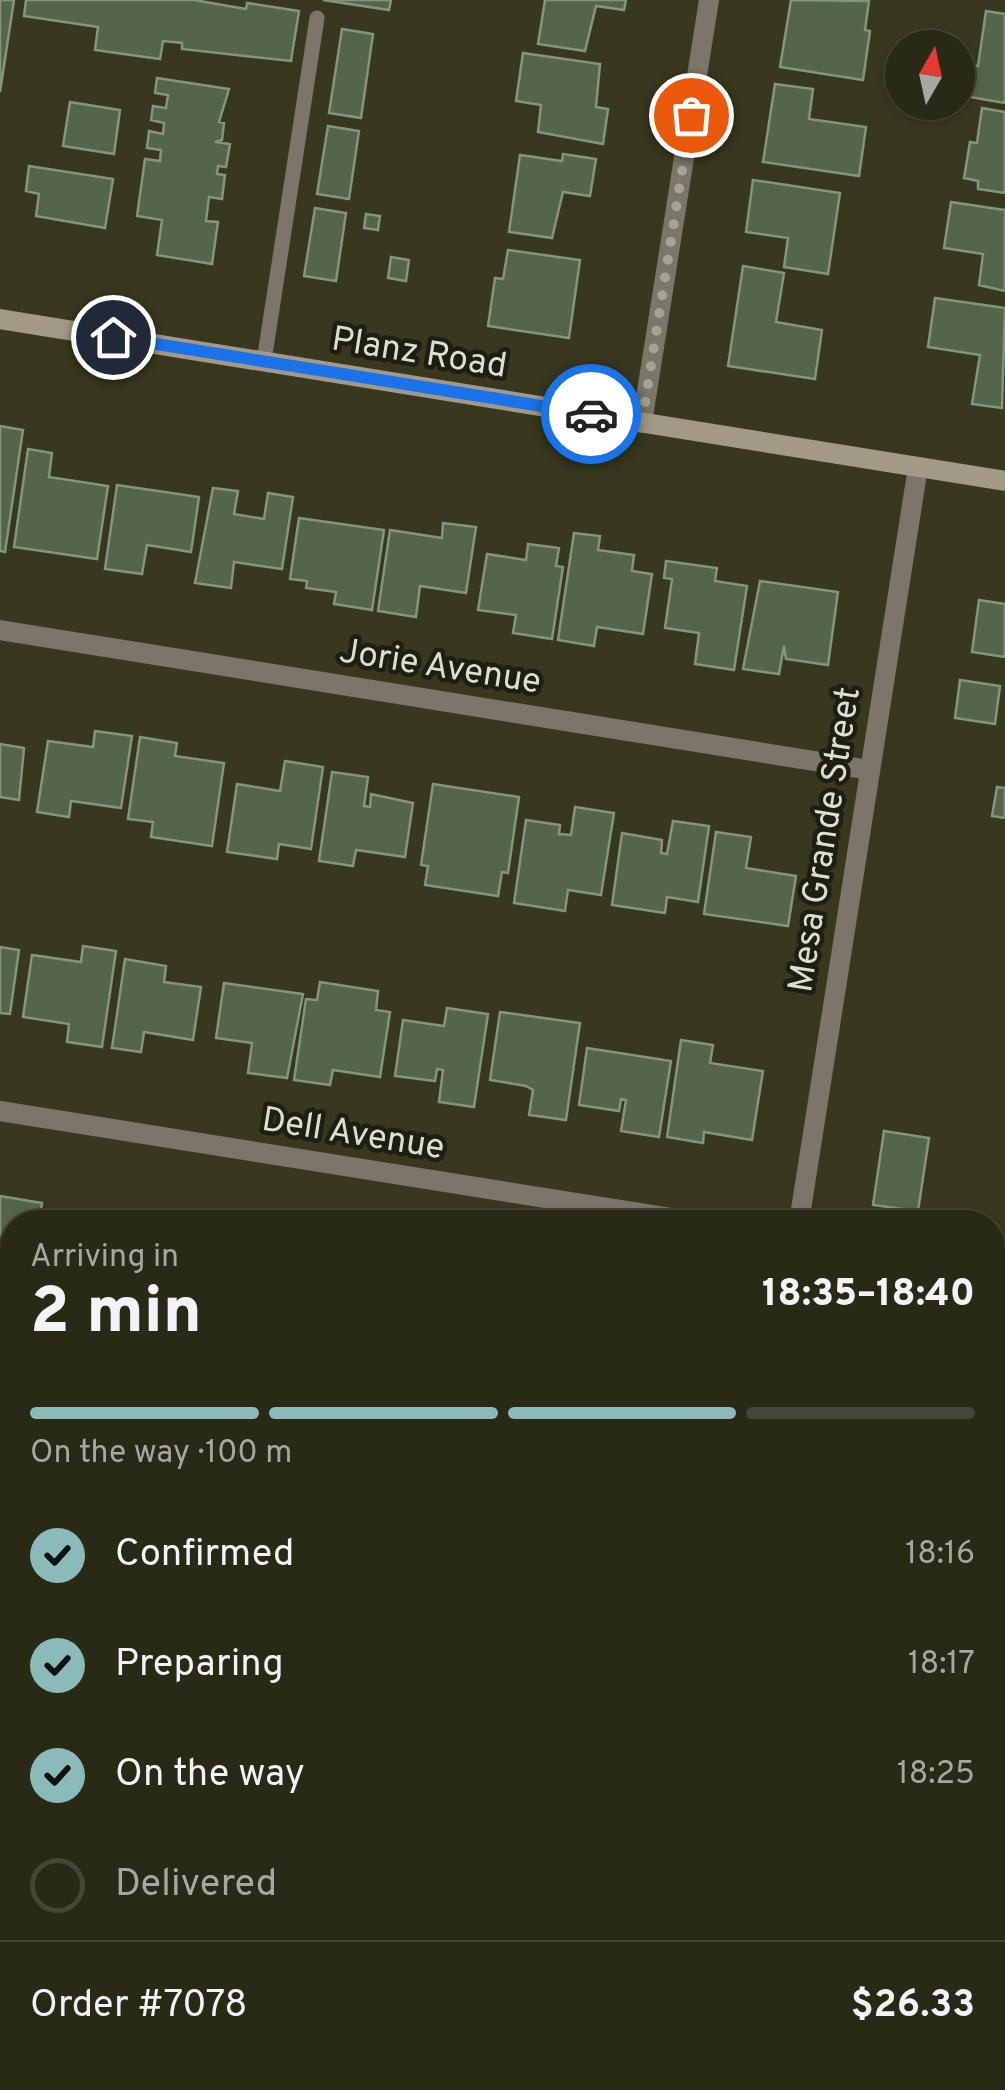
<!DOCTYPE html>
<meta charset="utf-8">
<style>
:root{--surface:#292a16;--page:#31321f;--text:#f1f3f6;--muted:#a5a7a1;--line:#454635;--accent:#8bbbb9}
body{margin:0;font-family:Overpass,sans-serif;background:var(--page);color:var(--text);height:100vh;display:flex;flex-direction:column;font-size:38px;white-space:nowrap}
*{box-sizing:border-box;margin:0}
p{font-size:32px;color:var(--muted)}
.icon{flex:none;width:55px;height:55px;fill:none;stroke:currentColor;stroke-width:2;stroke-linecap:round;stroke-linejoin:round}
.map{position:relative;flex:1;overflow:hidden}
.details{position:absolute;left:0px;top:1210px;width:1005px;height:880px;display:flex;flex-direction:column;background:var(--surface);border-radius:40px 40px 0 0;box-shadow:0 2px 8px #0004,0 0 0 2px var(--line)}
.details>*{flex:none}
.needle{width:65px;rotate:9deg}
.fabs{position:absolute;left:885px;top:30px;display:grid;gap:20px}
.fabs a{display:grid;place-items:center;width:90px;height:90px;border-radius:50%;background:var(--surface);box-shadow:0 2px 8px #0004,0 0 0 2px var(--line);font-size:50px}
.pin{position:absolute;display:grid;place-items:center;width:85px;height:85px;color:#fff;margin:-42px;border:5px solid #fff;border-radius:50%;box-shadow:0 2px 10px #0007}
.courier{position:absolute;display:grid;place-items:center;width:100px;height:100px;margin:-50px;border:8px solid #1a73e8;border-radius:50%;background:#fff;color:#222;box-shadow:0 2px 12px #0007}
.overview em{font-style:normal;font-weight:800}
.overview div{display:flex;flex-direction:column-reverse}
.overview{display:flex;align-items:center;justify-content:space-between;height:170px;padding:0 30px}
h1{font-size:65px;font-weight:800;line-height:75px}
.bar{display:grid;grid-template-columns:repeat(4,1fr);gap:15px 10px;align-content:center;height:120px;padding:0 30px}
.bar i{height:12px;border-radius:8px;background:var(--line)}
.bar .on{background:var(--accent)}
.bar p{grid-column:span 4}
.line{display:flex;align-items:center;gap:25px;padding:0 30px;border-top:2px solid var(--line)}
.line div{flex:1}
ol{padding:0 30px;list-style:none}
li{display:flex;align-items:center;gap:30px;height:110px}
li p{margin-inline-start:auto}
li .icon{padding:10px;border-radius:50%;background:var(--accent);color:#111;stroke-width:4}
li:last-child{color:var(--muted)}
li i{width:55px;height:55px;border:5px solid var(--line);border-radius:50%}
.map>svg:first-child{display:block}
.building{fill:#54654c;stroke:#83967b;stroke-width:2.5}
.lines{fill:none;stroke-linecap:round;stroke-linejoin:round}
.lane{stroke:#7b7669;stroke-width:15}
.street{stroke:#7b7669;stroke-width:20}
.secondary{stroke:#a29986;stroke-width:20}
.done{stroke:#a3a590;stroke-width:10;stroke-dasharray:0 18}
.route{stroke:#1a73e8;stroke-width:12}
.labels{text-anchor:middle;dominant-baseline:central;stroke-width:9;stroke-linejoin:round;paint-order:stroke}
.street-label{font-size:35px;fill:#dddfce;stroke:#1e1e12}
</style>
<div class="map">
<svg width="1005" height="2090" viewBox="0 0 1005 2090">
<rect width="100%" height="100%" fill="#37381d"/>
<!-- building -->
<path class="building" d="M0,0h14l-14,92z
M26,0h168l52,9 1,-6 52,8 -8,50 -109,-12v-6l-19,-2 -3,18 -65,-9 3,-23 -74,-11z
M323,0h68l-2,10z
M545,0h81l-2,10 -28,-4 -11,45 -47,-7z
M791,0l78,1 -4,29 5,1 -7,49 -83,-13z
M986,11l19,3v89l-47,-8 4,-31 16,2z
M342,29l31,5 -12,84 -32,-5z
M523,53l77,11 -4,43 12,2 -5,35 -65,-12 3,-27 -25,-4z
M157,78l72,11 -10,33 5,1 -2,17 -7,2 15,2 -4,23 -8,-1 -1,8 8,1 -3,24 -13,-2 -3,24 12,1 -6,42 -55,-9 5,-35 -25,-4 8,-57 15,2 1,-11 -14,-2 2,-17 14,3 1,-11 -13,-3 2,-14 13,2 2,-13 -13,-2z
M775,84l38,5 -4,30 57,8 -7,49 -96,-14z
M70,102l50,8 -6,44 -51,-8z
M982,108l23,4v81l-27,-4v-8l-14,-3 6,-36 7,1z
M328,126l31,5 -10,68 -32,-5z
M563,154l33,5 -6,37 -27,-4 -11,46 -43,-6 11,-77 42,6z
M29,166l84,13 -8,49 -69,-12 3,-22 -13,-3z
M753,180l87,13 -12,81 -44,-7 4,-29 -42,-6z
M951,202l54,8v81l-26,-6 4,-31 -39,-6z
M315,208l31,5 -10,68 -32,-5z
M366,214l14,2 -2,14 -14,-2z
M508,250l72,10 -11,78 -81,-12 7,-48 8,1z
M391,257l18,3 -3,21 -18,-3z
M743,266l41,7 -8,49 46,8 -7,49 -87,-13z
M935,298l70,10 -3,100 -30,-4 8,-49 -52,-8z
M0,426l23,4 -18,122 -5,-1z
M28,449l24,4 -3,24 59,9 -11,73 -83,-12z
M117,485l82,12 -8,55 -44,-7 -5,29 -37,-5z
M213,488l25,3 -4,23 30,5 4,-26 25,4 -11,72 -48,-7 -3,26 -36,-5z
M299,518l85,12 -12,80 -38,-6 2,-12 -30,-4 1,-7 -17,-2z
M443,523l33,4 -10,66 -46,-7 -4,31 -38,-6 12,-81 52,8z
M574,533l26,3 -2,14 36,5 -2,16 20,3 -9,60 -46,-7 -3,19 -36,-6z
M528,544l31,4 -3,18 7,1 -11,72 -39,-6 3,-18 -38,-5 9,-56 39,6z
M666,561l51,7 -2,13 32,5 -13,84 -39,-6 4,-31 -34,-5 7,-49 -8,-1z
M760,581l78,11 -10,73 -42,-6 -2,-13 -5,28 -36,-5z
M979,600l26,4v53l-33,-5z
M960,680l40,6 -5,38 -40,-6z
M95,731l37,5 -11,72 -50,-7 -2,16 -32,-5 11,-71 45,6z
M140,737l37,6 -2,13 49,7 -12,83 -61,-9 2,-15 -25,-3z
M0,744l24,4 -5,52 -19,-3z
M285,761l38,6 -12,82 -32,-5 -2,15 -50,-7 10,-68 43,7z
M332,772l36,5 -4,29 6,1 1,-13 42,9 -8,54 -49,-7 -3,16 -34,-5z
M433,784l86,13 -11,76 -6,-1 -4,24 -73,-11 3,-19 -7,-1z
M997,787l8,1v30l-13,-2z
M575,807l39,6 -13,82 -33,-5 -3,21 -51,-8 12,-83 34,5 -1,9 12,1z
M673,821l36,5 -11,76 -31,-5 -2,16 -53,-8 10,-72 40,7 -1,13 6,1z
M716,832l35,5 -5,31 50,8 -8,50 -84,-12z
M83,946l33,5 -14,96 -35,-5 2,-18 -46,-7 9,-62 49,7z
M0,947l19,3 -9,64 -10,-1z
M125,959l41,7 -2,16 37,5 -8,53 -49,-8 -3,20 -29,-4z
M320,982l58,9 -2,19 14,2 -10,65 -47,-7 -3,15 -36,-5 12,-81 11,1z
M224,983l79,11 -16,84 -39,-5 4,-30 -36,-5z
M447,1008l41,6 -14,93 -35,-5 4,-32 -6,-1 -2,12 -40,-5 8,-56 41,6z
M500,1012l80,11 -14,97 -37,-5 4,-25 -7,-4 -36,-6z
M681,1040l32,5 -3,18 53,8 -11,69 -48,-8 -1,11 -36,-6z
M587,1048l84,13 -12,76 -38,-6 5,-31 -5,-1 -2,12 -40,-6z
M884,1131l45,7 -11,73 -45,-6z
M0,1196l42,7 -3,19h-27v58l-12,-2z
M86,1214l35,5v3h-36z
M0,1394l12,2v42l-6,-1 -1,6h-5z
M992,1603l13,2v73l-13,-2z
M994,2052l11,1v15l-13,-2z
M41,2078h34l-2,10 -33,-5z
M125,2078h35l-2,12h-35z
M352,2078h66l-2,12h-66z
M443,2078h49l-2,12 -48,-1z
M526,2078h24l-2,12h-24z"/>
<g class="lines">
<!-- lane -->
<path class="lane" d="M264,361l53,-343"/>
<!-- street -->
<path class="street" d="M642,423l67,-423
M0,630l870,140
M0,1111l696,111
M799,1222l119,-755
M992,1510l13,2
M0,1865l12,3
M658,2090l2,-12"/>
<!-- secondary -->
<path class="secondary" d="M0,319l1005,162"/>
</g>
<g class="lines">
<!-- done -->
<path class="done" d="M591,414l51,8 49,-307"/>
<!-- route -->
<path class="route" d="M113,337l478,77"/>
</g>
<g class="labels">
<!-- street labels -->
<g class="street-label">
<text transform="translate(419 354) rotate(9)">Planz Road</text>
<text transform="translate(440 668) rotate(9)">Jorie Avenue</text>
<text transform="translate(826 840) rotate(-81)">Mesa Grande Street</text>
<text transform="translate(353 1135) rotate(9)">Dell Avenue</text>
</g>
</g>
</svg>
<div class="fabs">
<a><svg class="needle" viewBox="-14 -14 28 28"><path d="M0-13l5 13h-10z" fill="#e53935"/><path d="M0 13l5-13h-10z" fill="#a5a7a1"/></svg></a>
</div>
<div class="pin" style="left:691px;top:115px;background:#ea580c"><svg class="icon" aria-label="bag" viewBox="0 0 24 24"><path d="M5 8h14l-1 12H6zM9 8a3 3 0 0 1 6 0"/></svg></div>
<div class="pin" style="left:113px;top:337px;background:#1f2937"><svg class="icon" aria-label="home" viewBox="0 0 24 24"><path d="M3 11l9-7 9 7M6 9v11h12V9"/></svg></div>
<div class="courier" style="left:591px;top:414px"><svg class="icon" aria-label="car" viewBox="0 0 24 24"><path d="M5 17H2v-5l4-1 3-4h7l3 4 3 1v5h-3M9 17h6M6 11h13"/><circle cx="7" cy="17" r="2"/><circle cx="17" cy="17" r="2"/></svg></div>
<section class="details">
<div class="overview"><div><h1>2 min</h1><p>Arriving in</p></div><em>18:35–18:40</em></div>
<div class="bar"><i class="on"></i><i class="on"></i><i class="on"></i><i></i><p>On the way · 100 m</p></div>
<ol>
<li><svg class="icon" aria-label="check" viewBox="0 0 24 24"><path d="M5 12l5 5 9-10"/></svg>Confirmed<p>18:16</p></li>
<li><svg class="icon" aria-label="check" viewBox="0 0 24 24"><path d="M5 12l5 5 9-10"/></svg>Preparing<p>18:17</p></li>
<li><svg class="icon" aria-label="check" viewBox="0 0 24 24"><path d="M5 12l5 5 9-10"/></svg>On the way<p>18:25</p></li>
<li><i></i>Delivered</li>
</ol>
<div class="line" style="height:130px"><div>Order #7078</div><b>$26.33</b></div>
</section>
</div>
